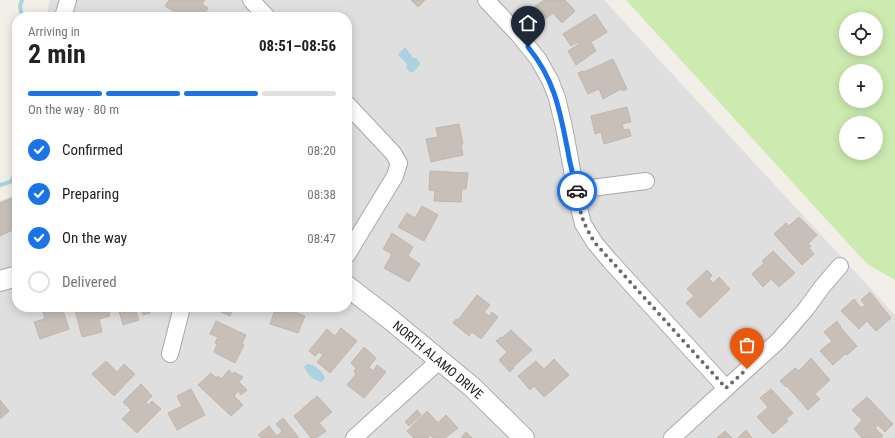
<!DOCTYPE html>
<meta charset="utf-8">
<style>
:root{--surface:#fff;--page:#f2f2f2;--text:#222;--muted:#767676;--line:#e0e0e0;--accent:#1a73e8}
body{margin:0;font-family:"Roboto Condensed",sans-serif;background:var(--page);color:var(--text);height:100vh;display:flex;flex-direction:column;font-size:15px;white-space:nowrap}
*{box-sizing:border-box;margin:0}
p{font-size:13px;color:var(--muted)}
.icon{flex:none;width:22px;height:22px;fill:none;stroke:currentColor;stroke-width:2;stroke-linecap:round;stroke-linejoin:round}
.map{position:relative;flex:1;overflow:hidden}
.panel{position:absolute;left:12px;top:12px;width:340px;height:300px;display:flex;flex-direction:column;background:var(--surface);border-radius:16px;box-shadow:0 2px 10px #0003}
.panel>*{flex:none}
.controls{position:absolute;left:839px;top:12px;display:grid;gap:8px}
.controls a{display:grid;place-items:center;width:44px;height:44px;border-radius:50%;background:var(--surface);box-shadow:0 2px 10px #0003;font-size:20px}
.pin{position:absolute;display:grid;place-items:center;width:34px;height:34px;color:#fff;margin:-41px -17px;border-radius:50% 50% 50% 0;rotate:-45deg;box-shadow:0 0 4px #0007}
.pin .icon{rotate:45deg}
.courier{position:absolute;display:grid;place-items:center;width:40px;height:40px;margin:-20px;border:3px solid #1a73e8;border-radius:50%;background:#fff;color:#222;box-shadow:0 1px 5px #0007}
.headline em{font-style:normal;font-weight:700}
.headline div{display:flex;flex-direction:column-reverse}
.headline{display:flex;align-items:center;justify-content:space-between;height:68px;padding:0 16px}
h1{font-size:26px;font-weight:700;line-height:30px}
.bar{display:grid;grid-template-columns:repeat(4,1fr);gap:6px 4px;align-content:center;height:48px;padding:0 16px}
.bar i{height:5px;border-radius:3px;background:var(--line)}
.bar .on{background:var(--accent)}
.bar p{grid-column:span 4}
ol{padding:0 16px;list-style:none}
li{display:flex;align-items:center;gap:12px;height:44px}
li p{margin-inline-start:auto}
li .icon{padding:4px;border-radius:50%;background:var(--accent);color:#fff;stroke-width:4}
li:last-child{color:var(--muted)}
li i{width:22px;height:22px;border:2px solid var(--line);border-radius:50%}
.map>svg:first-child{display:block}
.residential{fill:#e0dfdf}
.grass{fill:#cdebb0;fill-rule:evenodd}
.water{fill:#aad3df}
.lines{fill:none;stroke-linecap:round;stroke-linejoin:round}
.stream{stroke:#aad3df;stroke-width:4}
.building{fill:#c7bfb8;stroke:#c4b6ab}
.minor-casing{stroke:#a9a9a9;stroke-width:18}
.tertiary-casing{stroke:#a9a9a9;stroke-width:22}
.minor{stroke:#fff;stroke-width:16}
.tertiary{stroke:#fff;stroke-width:20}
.done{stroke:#6b6a68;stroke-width:4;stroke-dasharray:0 7.2}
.route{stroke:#1a73e8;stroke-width:5}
.labels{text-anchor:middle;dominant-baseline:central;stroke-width:3.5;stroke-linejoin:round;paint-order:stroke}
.street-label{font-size:13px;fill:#222;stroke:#fff}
</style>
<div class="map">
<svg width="895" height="438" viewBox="0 0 895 438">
<rect width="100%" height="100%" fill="#f2efe9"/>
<!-- residential -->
<path class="residential" d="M50,0h554l291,315v123h-895v-237l17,-7v113h330v-290h-301z"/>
<!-- grass -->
<path class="grass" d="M626,0h269v280l-28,-16zM846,19h30v30h-30zM846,71h30v30h-30zM846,123h30v30h-30z"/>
<!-- water -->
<path class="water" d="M404,48h2l7,10h3l4,5v2l-7,7h-3l-4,-4 1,-4 -9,-9 1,-2z
M307,364c7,0 16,7 18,14l-3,4c-8,-1 -15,-8 -18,-15z"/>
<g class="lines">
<!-- stream -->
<path class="stream" d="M22,17l-2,-11 2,-6
M17,132v7
M0,185l10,-3 7,-11"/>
</g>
<!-- building -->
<path class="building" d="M169,0h36l-3,4 6,4 -6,9h-18l-19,-11z
M411,0h14l-7,7z
M544,0h21l10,11 -13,12 -9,-10 -8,6 -11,-12z
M595,14l12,18 -16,10 5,9 -20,14 -8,-14 11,-7 -1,-2 -7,4 -8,-12z
M613,59l14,30 -4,2 -2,-2 -18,10 -4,-10 -11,5 -10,-21 5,-2 1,1z
M627,107l4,15 -9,2 2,6 5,-1 2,7 -27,8 -3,-12 -6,2 -4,-18z
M459,124l4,20 -2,1 2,10 -32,7 -5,-23 12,-2 -2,-9z
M430,171l38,2 -2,16h-4l-1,13 -27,-1 1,-10 -6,-1z
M17,196v32l-17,8v-33z
M422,206l16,9 -14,26 -26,-14 9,-14 8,5z
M799,217l18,18 -9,9 3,2 -2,2 5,6 -12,11 -28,-31 12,-11 3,3z
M392,233l21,14 -5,9 12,8 -11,18 -25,-14 8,-14 -9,-5z
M773,251l22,22 -16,14 -8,-8 -8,8 -11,-13 12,-11 -2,-2z
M707,270l5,5 -3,4 4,4 6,-6 11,12 -30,29 -14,-15 8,-7 -7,-7z
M870,292l21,26 -15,13 -9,-10 -8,8 -18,-18 13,-12 7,9 4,-3 -4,-5z
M477,295l13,10 -6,7 5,4 3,-4 6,5 -17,22 -9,-7 -3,4 -16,-13 3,-4 2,1z
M47,307h15l7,22 -29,10 -6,-17 11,-3 -3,-10z
M87,307h21l2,9 -11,3 3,13 -20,5 -7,-27z
M118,307h31l1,6 -7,2 -1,-4 -6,1 3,8 -16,5z
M210,307h24l-4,9z
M240,307h13l-3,5z
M276,307h17l-1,4 13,5 -7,17 -28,-9z
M216,321l30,14 -4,9 2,1 -9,18 -21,-11 3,-8 -2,-1 3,-6 -8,-3z
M837,321l4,6h-1l17,19 -10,9 -2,-1 -12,11 -13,-14 12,-10 -8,-9z
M341,328l16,13 -27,32 -13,-11 6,-7 -4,-3 -4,4 -6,-5 18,-22 8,7z
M511,330l21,20 -19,17 1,1 -4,4 -11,-12 8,-8 -11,-11 5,-4 1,1z
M364,347l12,11 -7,9 4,4 4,-6 9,7 -22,26 -17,-13 9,-11 -2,-2 2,-4 -5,-5z
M811,358l19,22 -15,14 5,5 -12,11 -21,-24 -1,1 -6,-6 15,-13 4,3z
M554,359l15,16 -25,22 -10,-11 -4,4 -12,-14 18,-15 8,8z
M106,361l11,11 7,-8 11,10 -21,22 -22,-22z
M229,370l3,4 2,-2 9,5 -4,5 8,8 -6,5 -3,-4 -4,5 9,9 -12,11 -33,-31 13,-12 5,5 2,-2 3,3z
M141,384l11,12 -6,6 2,3 4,-4 9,8 -24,24 -15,-14 9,-9 -8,-8z
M191,389l14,26 -28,15 -9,-17 14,-7 -5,-10z
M771,389l22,24 -7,6 2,2 -15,13 -16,-17 11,-10 -8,-9z
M317,396l15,16 -13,11 7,8 -10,7h-5l-17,-22z
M867,397l26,27 -8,8 -7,-7 -3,3 8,8 -3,2h-18l-8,-9 8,-9 -10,-10z
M0,400l9,11 -9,8z
M417,410l4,5 -12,11 -4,-4z
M427,411l11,12 8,-8 12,13 -13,10h-12l-3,-3 -2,3h-14l-7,-7z
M283,418l16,20h-38l-3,-3 11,-9 8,10 5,-5 -6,-7z
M746,430l6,8h-14z
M725,431l7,7h-15z
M466,432l6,6h-11z"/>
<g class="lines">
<!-- minor casing -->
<g class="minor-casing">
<path id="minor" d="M251,0l16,17
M486,0l32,34 20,25 12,21 7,18 7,29 15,81 4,16 12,19 15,18 116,127
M63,17l5,-17
M347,104l46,49 6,10 -4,13 -48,79
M576,190l70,-9
M170,354l12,-47
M354,438l86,-78
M672,438l107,-98 27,-31 16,-22 18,-21"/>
</g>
<!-- tertiary casing -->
<g class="tertiary-casing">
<path id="tertiary" d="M0,281l17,-5
M347,286l44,34 81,67 52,51"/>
</g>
<!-- minor -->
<use href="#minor" class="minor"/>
<!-- tertiary -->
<use href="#tertiary" class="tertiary"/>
</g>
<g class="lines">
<!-- done -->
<path class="done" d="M577,191c3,24 6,32 18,52l131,145 21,-19"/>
<!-- route -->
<path class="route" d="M528,47c27,33 32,64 40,105 2,13 6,26 9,39"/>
</g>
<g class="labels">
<!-- street labels -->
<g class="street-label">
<text transform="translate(438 360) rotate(40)">NORTH ALAMO DRIVE</text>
</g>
</g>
</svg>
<div class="controls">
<a><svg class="icon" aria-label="locate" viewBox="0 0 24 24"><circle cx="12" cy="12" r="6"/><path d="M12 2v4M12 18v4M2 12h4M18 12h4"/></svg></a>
<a>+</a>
<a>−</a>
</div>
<div class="pin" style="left:747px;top:369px;background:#ea580c"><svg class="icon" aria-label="bag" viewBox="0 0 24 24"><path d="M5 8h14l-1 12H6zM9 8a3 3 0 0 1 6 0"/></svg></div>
<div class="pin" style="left:528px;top:47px;background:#1f2937"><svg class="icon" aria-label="home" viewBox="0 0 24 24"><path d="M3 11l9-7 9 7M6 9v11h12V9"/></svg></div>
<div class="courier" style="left:577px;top:191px"><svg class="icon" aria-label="car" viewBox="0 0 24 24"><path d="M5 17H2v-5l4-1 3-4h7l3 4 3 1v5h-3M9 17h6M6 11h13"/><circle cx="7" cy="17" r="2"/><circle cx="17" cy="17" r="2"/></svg></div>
<section class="panel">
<div class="headline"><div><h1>2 min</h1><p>Arriving in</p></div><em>08:51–08:56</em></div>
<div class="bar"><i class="on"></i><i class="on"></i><i class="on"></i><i></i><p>On the way · 80 m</p></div>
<ol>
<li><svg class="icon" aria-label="check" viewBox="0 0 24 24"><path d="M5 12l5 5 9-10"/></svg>Confirmed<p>08:20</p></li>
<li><svg class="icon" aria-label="check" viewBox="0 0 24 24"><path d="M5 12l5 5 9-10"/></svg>Preparing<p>08:38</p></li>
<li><svg class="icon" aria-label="check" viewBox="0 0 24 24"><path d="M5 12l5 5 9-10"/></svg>On the way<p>08:47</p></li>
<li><i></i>Delivered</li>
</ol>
</section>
</div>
